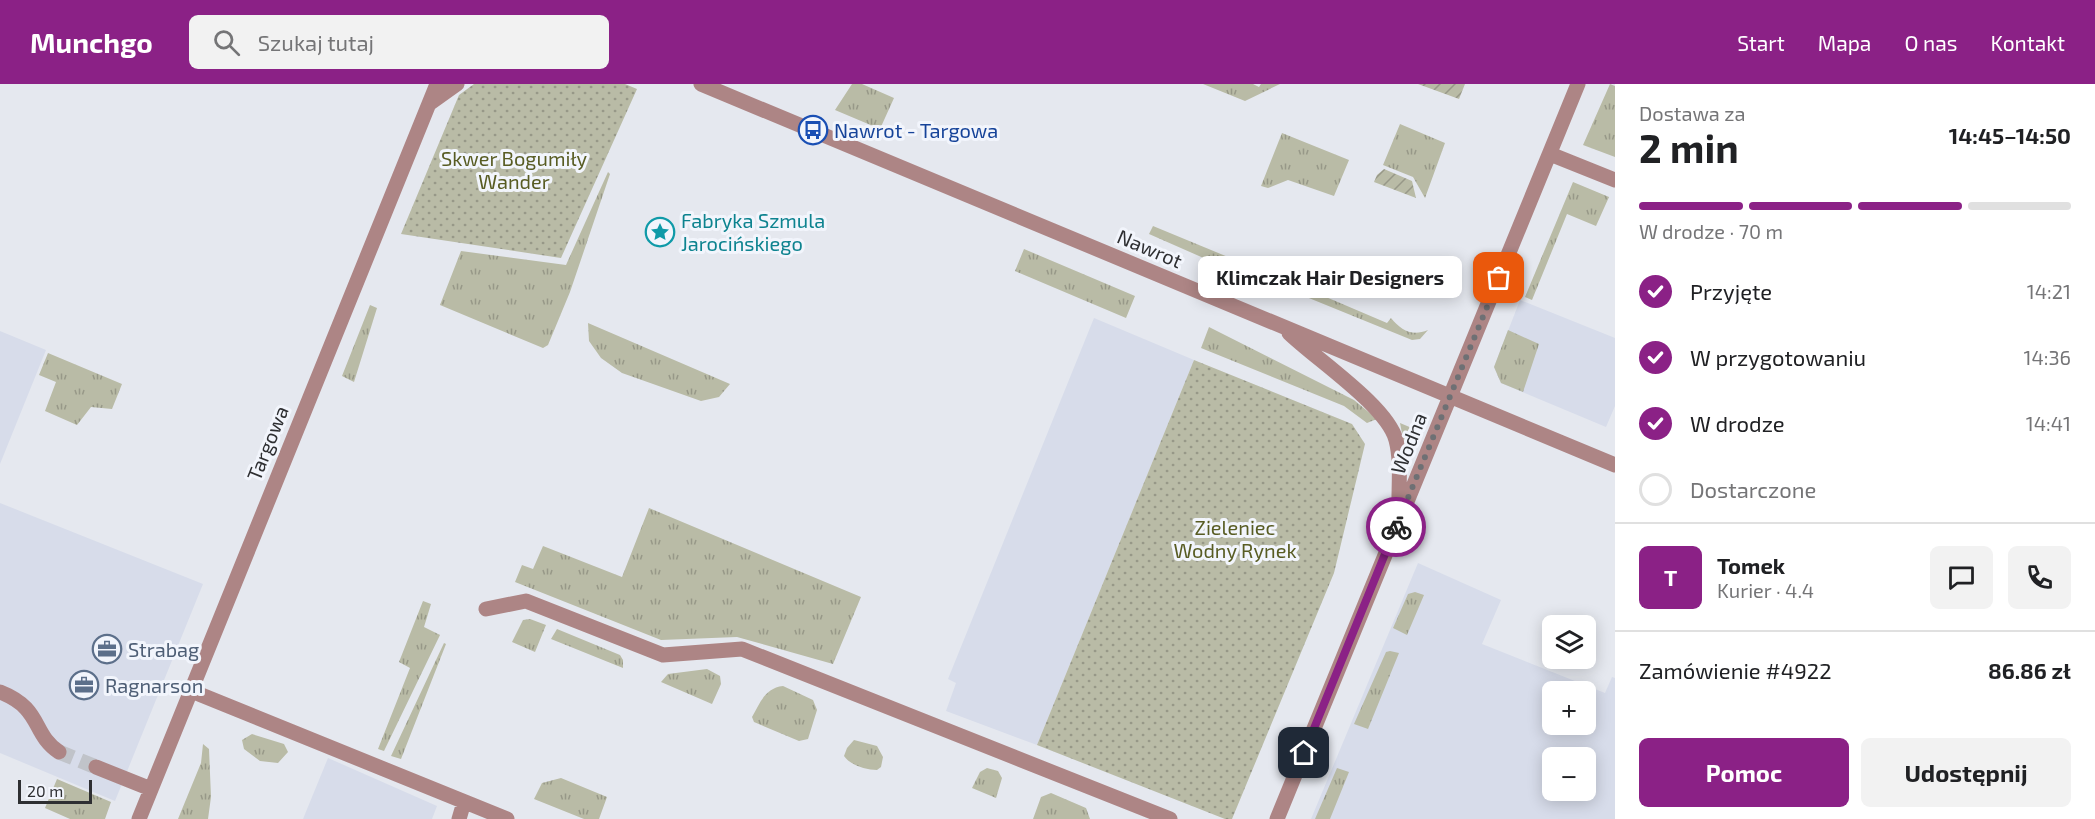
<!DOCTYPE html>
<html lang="pl">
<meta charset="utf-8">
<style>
:root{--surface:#fff;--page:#f2f2f2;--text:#202124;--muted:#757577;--line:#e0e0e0;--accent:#8b2186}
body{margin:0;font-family:"Exo 2",sans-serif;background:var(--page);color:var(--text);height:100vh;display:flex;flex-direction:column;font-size:22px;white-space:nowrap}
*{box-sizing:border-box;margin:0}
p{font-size:20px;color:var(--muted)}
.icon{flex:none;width:33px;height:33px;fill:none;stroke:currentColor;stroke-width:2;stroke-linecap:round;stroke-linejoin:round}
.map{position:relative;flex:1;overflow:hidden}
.drawer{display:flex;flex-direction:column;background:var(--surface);width:480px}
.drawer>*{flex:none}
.fabs{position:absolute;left:1542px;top:531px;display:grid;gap:12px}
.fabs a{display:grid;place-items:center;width:54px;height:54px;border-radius:9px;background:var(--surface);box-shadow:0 3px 15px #0003;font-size:30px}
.scale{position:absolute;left:18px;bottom:15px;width:74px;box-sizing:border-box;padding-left:6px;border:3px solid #2e2f32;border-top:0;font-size:16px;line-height:21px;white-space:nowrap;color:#2e2f32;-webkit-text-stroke:4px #f2f5fc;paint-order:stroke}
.pin{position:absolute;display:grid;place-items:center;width:51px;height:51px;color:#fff;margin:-26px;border-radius:12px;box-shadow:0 3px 9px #0006}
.courier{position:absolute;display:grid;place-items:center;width:60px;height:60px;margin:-30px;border:4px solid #8b2186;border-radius:50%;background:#fff;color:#222;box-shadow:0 2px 8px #0007}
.bubble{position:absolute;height:42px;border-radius:9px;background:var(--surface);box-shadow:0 3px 15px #0003;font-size:20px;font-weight:700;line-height:42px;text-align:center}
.head em{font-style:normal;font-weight:700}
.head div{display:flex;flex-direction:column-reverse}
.head{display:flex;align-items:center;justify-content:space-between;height:102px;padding:0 24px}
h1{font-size:39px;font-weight:700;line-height:45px}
.bar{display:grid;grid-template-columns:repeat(4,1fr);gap:9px 6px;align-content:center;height:72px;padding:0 24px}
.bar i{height:8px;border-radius:4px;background:var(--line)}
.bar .on{background:var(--accent)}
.bar p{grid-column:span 4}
.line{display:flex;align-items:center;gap:15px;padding:0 24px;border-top:2px solid var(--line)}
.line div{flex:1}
.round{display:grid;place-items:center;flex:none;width:63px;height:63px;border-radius:9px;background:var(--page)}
ol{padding:0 24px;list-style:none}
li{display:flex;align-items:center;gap:18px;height:66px}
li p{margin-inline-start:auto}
li .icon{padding:6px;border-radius:50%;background:var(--accent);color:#fff;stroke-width:4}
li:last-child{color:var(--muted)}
li i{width:33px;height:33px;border:3px solid var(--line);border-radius:50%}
.button{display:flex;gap:12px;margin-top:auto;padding:12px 24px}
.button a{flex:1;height:69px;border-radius:9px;background:var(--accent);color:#fff;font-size:24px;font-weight:700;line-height:69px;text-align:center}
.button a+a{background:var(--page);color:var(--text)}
header{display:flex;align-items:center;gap:36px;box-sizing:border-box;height:84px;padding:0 30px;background:var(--accent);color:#fff}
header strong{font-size:28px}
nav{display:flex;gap:33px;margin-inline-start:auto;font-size:21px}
.search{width:420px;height:54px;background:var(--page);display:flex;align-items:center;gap:15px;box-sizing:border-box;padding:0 21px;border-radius:9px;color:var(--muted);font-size:22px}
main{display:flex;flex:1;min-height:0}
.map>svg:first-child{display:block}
.built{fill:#d7dcea;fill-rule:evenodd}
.grass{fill:url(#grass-tufts)}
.park{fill:url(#park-dots)}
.garden{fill:url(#garden-furrows)}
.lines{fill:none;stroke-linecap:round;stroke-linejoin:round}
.minor-tunnel{stroke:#c0c3c9;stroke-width:15;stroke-dasharray:15 8;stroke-linecap:butt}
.minor{stroke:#ad8585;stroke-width:15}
.done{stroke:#6e7074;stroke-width:6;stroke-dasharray:0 10.8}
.route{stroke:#8b2186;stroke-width:8}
.labels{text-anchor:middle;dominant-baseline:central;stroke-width:6;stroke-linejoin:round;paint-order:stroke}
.transit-label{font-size:20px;fill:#164399;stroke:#f2f5fc;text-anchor:start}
.park-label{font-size:20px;fill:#585c23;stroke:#f2f5fc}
.culture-label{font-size:20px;fill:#0d838f;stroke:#f2f5fc;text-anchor:start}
.street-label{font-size:20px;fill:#2e2f32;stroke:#f2f5fc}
.service-label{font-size:20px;fill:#4e5e75;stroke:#f2f5fc;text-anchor:start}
</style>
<header>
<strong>Munchgo</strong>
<div class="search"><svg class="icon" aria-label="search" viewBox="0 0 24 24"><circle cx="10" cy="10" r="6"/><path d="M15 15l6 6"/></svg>Szukaj tutaj</div>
<nav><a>Start</a><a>Mapa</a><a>O nas</a><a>Kontakt</a></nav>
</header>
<main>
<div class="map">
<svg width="1615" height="735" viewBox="0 0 1615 735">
<defs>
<pattern id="grass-tufts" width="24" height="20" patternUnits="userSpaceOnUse" patternTransform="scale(1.5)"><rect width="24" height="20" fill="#b9bba6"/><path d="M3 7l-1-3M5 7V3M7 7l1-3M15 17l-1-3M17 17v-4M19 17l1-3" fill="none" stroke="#979888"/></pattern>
<pattern id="park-dots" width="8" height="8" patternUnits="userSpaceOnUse" patternTransform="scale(1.5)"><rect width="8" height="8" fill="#b9bba6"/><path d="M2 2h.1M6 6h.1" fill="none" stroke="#979888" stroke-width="1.8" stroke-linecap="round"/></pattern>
<pattern id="garden-furrows" width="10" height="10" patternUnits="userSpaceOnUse" patternTransform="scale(1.5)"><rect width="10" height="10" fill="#b9bba6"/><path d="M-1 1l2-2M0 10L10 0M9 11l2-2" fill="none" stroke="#979888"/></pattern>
</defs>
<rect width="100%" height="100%" fill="#e5e8ef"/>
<!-- built -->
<path class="built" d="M1520,216l95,38v68l-9,21 -105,-44 -7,-16z
M1094,234l100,42 -157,385 -91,-34 10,-28 -8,-4z
M0,247l46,19 -46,114z
M0,419l203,81 -88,217 -115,-48z
M1418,479l83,37 -19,44 123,49 7,-16 3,1v141h-304zM1552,608h34v32h-34zM1552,674h34v32h-34z
M328,674l109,48 -5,13h-129z"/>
<!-- grass -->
<path class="grass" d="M852,0h10l32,14 -14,31 -45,-19z
M1203,0h50l6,3 2,-3h19l-35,17z
M1610,0l5,2v71l-32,-12z
M1400,40l45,19 -20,55 -12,-21 -30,-12z
M1282,49l67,27 -15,36 -46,-16 -20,8 -7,-2z
M608,88l2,2 -40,118 -22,53 -5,3 -103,-43 21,-54 105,14z
M1573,98l36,15 -13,29 -29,-12 -35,86 -7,-3z
M1153,142l75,31 -4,10 -75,-33z
M1024,165l111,47 -9,22 -111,-47z
M1272,190l115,49 4,-5c10,12 21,19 37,12l-8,9 -8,1 -140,-57z
M370,221l7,3 -23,74 -12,-6z
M588,239l142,61 -11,13 -18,4 -79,-28 -21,-15 -12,-17z
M1209,243l145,73 23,19 -10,4 -23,-17 -143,-58z
M1508,246l31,14 -16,48 -22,-9 -7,-16z
M48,269l74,31 -10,25 -21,-2 -14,18 -32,-14 11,-29 -17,-7z
M1400,339l19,8 -12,28z
M649,424l212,89 -28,67 -96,-27 -76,3 -146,-58 7,-17 11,4 10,-23 79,31z
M1415,508l9,3 -17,40 -14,-7 15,-34z
M423,517l8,3 -7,23 16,8 -56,116 -6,-2 32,-81 -11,-6z
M530,535l16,6 -11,27 -23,-10 11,-22z
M557,545l63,26 3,5v8l-72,-29z
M444,559l2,1 -45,115 -10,-3z
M1390,567l9,2 -31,76 -14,-5 32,-72z
M707,585l13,7 1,8 -9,20 -51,-22 7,-8z
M783,602l30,14 4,10 -9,29 -9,2 -45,-19 -2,-5c8,-14 13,-29 31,-31z
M252,650l32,10 4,8 -10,11 -18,-2 -16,-12 -2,-9z
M854,656l23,6 6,11 -2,10 -4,3c-11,0 -27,-5 -33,-14l3,-8z
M203,660l6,5 2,48 -3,22h-30l23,-56z
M987,684l11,3 4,7 -6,20 -24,-10 8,-16z
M1337,684l12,4 -19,47h-15z
M561,694l46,19 -8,22h-15l-50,-20 8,-16z
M57,695l54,23 -6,17h-35l-25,-11z
M1051,709l35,15 4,11h-57l8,-22z"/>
<!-- park -->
<path class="park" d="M474,0h151l12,5 -76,169 -160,-24 58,-139z
M1194,276l158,64 13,20 -31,129 -102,246h-7l-188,-74z"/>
<!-- garden -->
<path class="garden" d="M1418,0h47l-6,15z
M1384,85l28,12 4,17 -42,-16 3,-7z"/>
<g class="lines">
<!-- minor-tunnel -->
<path class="minor-tunnel" d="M59,668l37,15"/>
<!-- minor -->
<path class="minor" d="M701,0l914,381
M429,20l28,-20
M1550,70l65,26
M1289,249c28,27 98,73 107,107 6,23 2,51 3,75
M486,525l40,-8 137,54 79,-6 428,170
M189,606l318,129
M0,608c43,17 31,41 59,60
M96,683l55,22
M139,735l298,-735
M459,735l5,-17
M1277,735l301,-735"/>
</g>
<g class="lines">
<!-- done -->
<path class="done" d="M1396,443l103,-249"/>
<!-- route -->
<path class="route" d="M1304,669l92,-226"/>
</g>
<!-- icons -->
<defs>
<g id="bus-ring" transform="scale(1.5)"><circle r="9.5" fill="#f2f5fc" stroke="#1a4fb4" stroke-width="1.5"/><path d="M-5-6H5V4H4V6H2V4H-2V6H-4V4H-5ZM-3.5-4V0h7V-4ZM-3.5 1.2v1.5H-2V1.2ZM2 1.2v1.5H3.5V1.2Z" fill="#1a4fb4"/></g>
<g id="sight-ring" transform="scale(1.5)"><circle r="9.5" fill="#f2f5fc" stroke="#0f9aa8" stroke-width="1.5"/><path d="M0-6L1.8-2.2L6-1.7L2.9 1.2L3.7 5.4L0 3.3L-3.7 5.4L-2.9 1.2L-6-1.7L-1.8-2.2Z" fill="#0f9aa8"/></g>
<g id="office-ring" transform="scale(1.5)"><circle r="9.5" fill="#f2f5fc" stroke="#5c6f8a" stroke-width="1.5"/><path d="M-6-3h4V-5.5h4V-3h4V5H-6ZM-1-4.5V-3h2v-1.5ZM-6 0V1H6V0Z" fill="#5c6f8a"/></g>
</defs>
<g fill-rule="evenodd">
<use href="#bus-ring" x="813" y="46"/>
<use href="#sight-ring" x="660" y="148"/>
<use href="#office-ring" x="107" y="565"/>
<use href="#office-ring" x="84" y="601"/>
</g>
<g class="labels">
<!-- transit labels -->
<g class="transit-label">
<text x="834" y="46">Nawrot - Targowa</text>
</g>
<!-- park labels -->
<g class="park-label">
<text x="514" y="74">Skwer Bogumiły<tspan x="514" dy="23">Wander</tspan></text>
<text x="1235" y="443">Zieleniec<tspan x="1235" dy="23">Wodny Rynek</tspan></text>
</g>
<!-- culture labels -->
<g class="culture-label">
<text x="681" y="136">Fabryka Szmula<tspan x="681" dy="23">Jarocińskiego</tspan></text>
</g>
<!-- street labels -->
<g class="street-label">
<text transform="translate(1150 164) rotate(23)">Nawrot</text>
<text transform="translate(267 359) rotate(-68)">Targowa</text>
<text transform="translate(1408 359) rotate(-68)">Wodna</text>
</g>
<!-- service labels -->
<g class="service-label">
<text x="128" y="565">Strabag</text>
<text x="105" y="601">Ragnarson</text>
</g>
</g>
</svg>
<div class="fabs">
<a><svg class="icon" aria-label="layers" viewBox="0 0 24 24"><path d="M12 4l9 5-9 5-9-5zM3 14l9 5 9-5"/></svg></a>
<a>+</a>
<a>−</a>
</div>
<div class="scale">20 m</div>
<div class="pin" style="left:1499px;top:194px;background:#ea580c"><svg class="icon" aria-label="bag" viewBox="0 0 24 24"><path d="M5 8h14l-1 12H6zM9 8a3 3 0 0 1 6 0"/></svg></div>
<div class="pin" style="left:1304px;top:669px;background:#1f2937"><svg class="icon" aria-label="home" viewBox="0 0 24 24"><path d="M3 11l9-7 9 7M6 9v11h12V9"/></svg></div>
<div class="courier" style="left:1396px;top:443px"><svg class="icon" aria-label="bike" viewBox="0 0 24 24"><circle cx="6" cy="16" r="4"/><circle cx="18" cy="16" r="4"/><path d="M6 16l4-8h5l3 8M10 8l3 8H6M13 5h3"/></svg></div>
<div class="bubble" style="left:1198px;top:172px;width:264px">Klimczak Hair Designers</div>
</div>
<section class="drawer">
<div class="head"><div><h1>2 min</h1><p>Dostawa za</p></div><em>14:45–14:50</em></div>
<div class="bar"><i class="on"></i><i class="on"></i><i class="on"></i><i></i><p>W drodze · 70 m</p></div>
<ol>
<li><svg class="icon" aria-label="check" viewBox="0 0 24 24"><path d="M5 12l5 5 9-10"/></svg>Przyjęte<p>14:21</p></li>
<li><svg class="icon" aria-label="check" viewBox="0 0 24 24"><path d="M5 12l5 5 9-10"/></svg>W przygotowaniu<p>14:36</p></li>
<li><svg class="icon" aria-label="check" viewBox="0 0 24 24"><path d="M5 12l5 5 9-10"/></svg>W drodze<p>14:41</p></li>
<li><i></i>Dostarczone</li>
</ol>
<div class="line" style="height:108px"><b class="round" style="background:var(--accent);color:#fff">T</b><div><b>Tomek</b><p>Kurier · 4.4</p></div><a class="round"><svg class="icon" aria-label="chat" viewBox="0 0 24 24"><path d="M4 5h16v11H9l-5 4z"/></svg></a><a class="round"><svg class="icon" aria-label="phone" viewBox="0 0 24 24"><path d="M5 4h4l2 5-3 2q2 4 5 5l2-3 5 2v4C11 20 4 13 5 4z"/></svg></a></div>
<div class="line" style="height:78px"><div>Zamówienie #4922</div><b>86.86 zł</b></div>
<div class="button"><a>Pomoc</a><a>Udostępnij</a></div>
</section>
</main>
